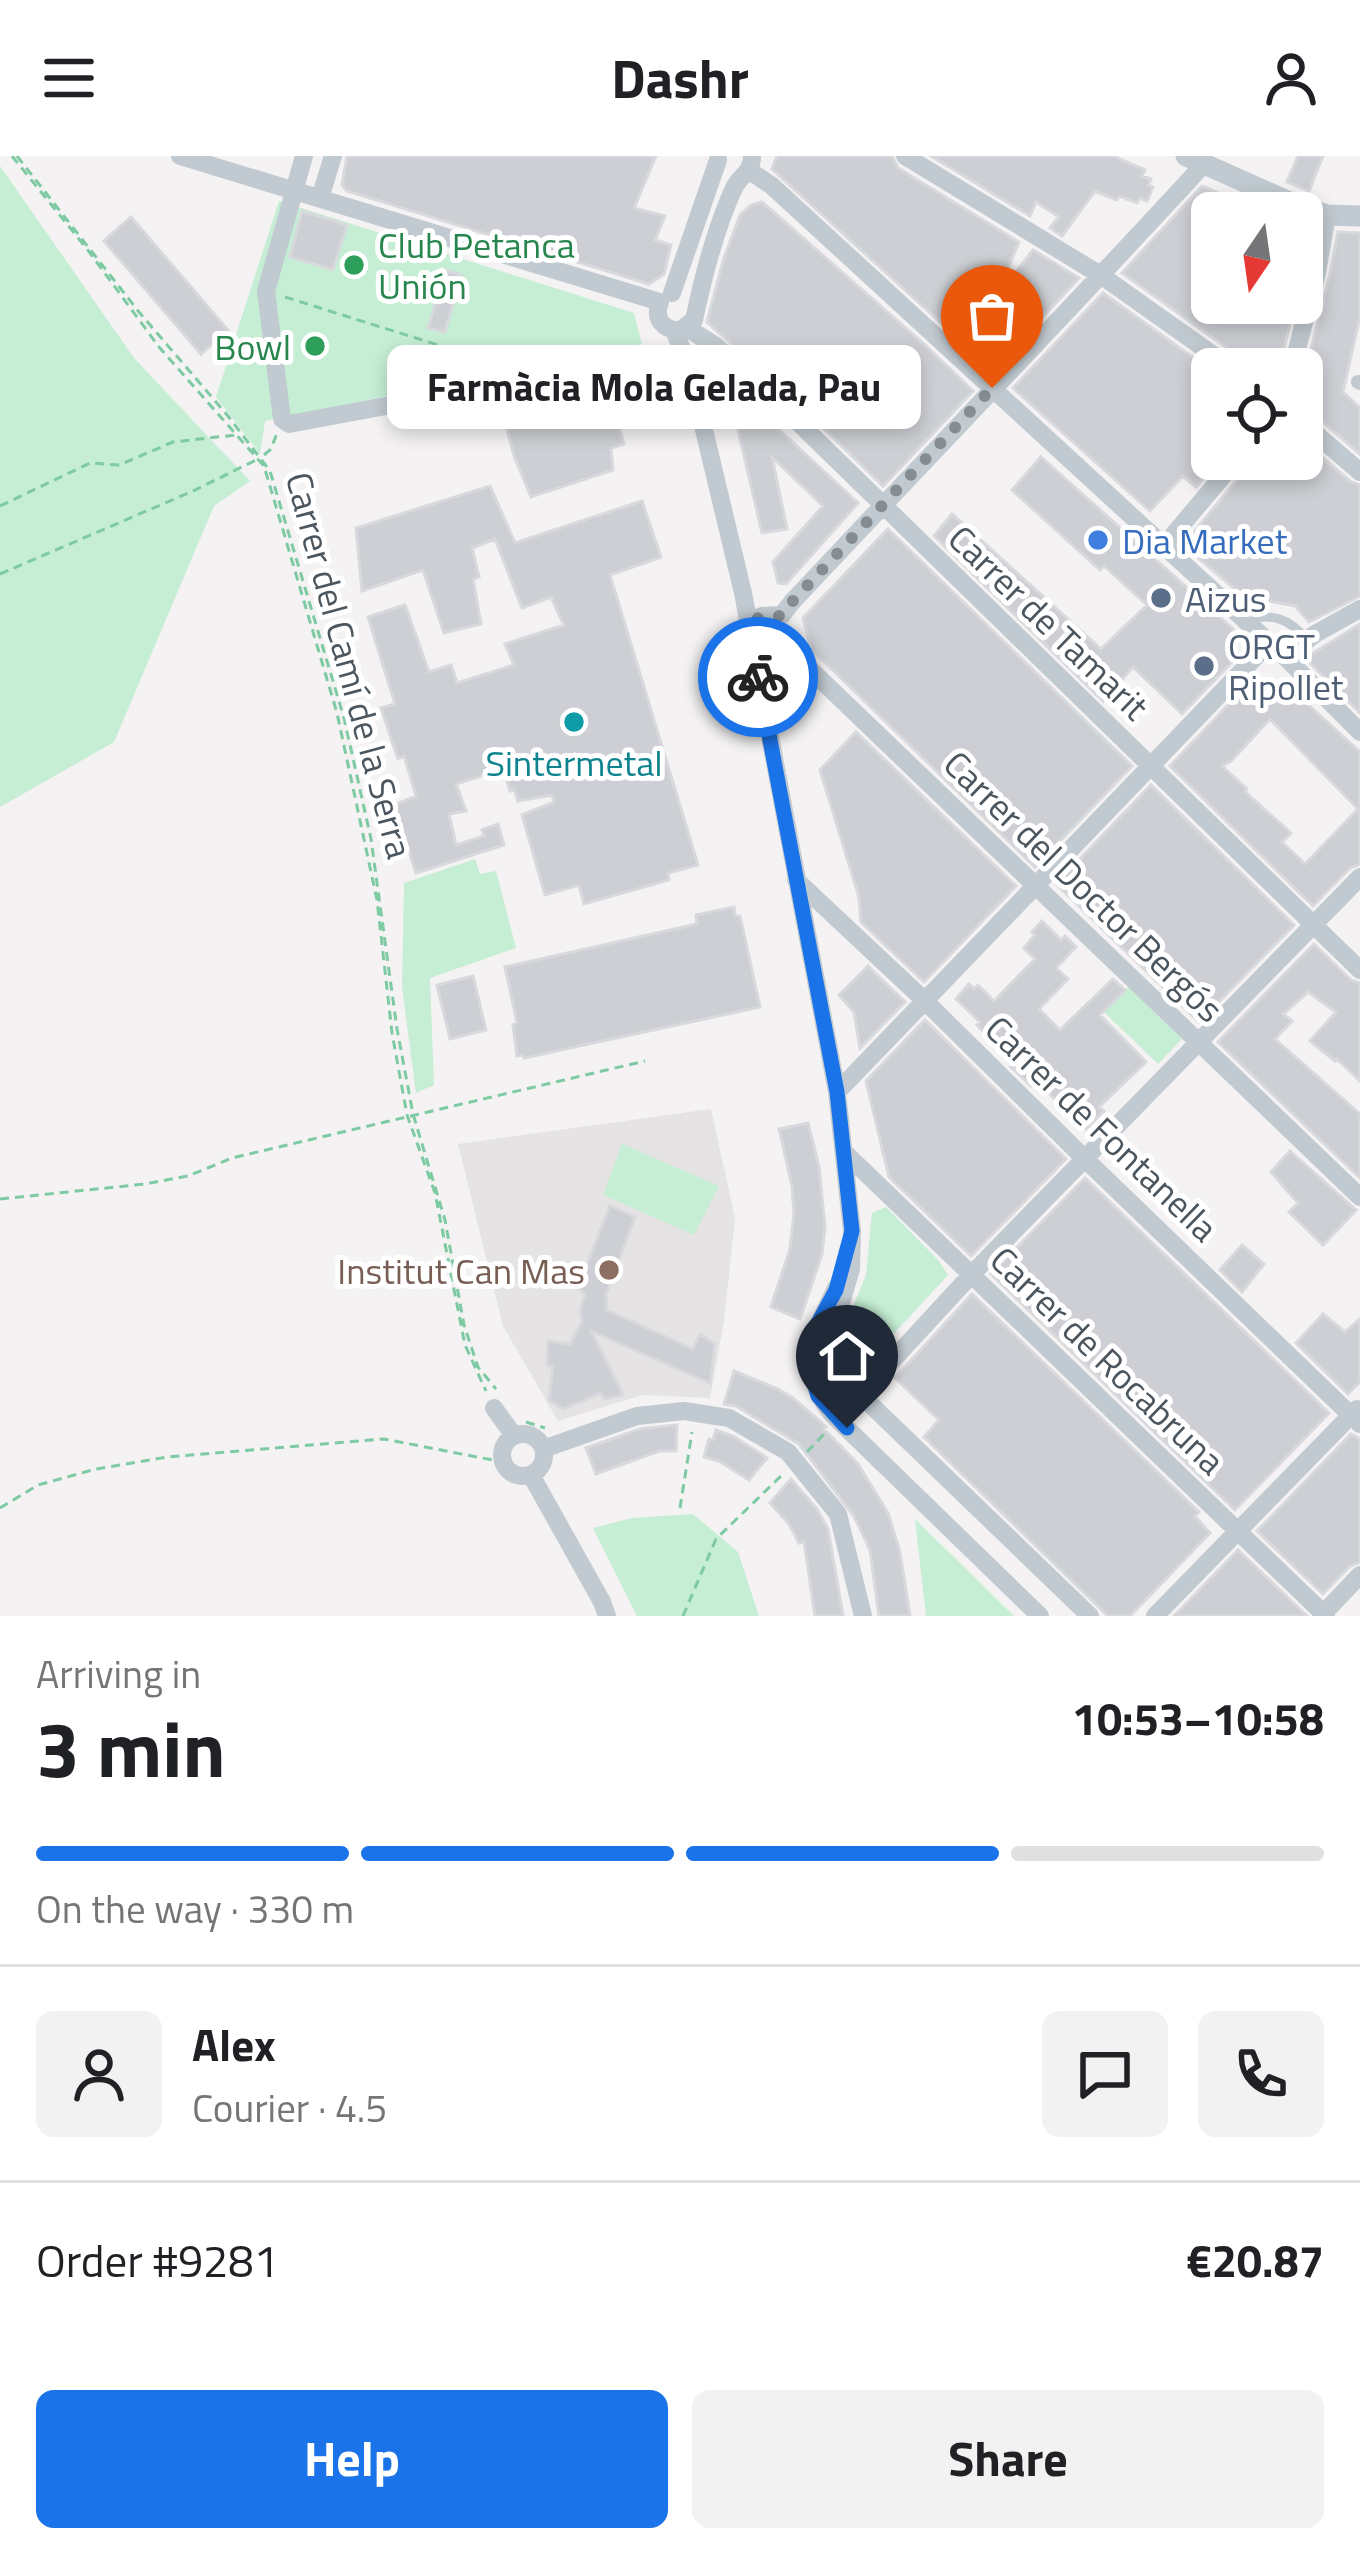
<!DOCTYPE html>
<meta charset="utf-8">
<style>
:root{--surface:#fff;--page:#f2f2f2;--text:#202124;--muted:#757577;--line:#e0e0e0;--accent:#1a73e8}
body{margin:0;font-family:"Titillium Web",sans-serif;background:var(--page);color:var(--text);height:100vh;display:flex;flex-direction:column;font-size:45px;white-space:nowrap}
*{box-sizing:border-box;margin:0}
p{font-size:39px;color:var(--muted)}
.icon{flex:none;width:66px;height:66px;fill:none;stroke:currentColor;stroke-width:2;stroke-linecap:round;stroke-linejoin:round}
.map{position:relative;height:1460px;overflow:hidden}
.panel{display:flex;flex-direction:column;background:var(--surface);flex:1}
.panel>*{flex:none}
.needle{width:78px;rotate:193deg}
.buttons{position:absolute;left:1191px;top:36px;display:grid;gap:24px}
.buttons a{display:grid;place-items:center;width:132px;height:132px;border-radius:18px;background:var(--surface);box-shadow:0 6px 18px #0003;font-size:60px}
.pin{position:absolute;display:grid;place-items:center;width:102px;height:102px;color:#fff;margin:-123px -51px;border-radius:50% 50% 50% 0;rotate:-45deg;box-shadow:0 0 12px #0007}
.pin .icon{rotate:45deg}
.courier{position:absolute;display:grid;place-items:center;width:120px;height:120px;margin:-60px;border:9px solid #1a73e8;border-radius:50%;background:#fff;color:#222;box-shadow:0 3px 15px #0007}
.bubble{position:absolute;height:84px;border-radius:18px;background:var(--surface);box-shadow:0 6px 18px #0003;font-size:39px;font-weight:700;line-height:84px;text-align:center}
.head em{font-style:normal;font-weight:700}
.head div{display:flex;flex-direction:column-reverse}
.head{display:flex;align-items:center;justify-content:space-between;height:204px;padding:0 36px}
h1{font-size:78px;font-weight:700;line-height:90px}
.bar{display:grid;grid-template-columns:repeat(4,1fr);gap:18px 12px;align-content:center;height:144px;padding:0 36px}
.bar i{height:15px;border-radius:9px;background:var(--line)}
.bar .selected{background:var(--accent)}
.bar p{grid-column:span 4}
.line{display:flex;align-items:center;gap:30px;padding:0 36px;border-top:3px solid var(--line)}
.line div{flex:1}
.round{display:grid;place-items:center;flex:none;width:126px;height:126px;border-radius:18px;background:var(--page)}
.primary-button{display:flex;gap:24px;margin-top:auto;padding:24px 36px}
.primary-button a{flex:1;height:138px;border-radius:18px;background:var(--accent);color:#fff;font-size:48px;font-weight:700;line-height:138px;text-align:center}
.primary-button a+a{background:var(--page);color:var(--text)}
header{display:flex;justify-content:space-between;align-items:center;height:156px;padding:0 36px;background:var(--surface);font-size:54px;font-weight:700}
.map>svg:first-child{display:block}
.education{fill:#e5e3e4}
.green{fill:#c5eed4}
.building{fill:#cdcfd4;stroke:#d7d9dd;stroke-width:3;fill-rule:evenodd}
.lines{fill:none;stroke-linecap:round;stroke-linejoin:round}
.path{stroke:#7ecaa3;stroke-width:3;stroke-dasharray:9 6;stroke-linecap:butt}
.service{stroke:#c1cad0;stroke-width:9}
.pedestrian{stroke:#c1cad0;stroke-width:14}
.minor{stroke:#c1cad0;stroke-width:18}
.tertiary{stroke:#c1cad0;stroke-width:21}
.done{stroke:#868d92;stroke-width:12;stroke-dasharray:0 21.6}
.route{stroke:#1a73e8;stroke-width:15}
.leisure-dot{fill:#2e9e5b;stroke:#fff;stroke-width:4.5}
.shop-dot{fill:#3f7fe0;stroke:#fff;stroke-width:4.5}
.service-dot{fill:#5c6f8a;stroke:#fff;stroke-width:4.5}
.culture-dot{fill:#0f9aa8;stroke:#fff;stroke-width:4.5}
.education-dot{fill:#8d6e63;stroke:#fff;stroke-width:4.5}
.labels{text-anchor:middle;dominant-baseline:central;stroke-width:10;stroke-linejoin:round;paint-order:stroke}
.leisure-label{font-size:36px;fill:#27864d;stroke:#fff;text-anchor:start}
.shop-label{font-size:36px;fill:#366cbe;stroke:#fff;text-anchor:start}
.service-label{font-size:36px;fill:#4e5e75;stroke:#fff;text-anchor:start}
.street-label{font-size:36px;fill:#4b565f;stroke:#fff}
.culture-label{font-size:36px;fill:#0d838f;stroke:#fff}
.education-label{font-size:36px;fill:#785e54;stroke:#fff;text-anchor:end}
</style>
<header><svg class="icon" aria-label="menu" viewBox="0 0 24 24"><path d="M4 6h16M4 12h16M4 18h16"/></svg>Dashr<svg class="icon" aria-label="person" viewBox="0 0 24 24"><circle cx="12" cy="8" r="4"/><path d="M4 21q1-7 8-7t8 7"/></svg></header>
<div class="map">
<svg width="1360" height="1460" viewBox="0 0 1360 1460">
<rect width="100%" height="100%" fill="#f4f2f2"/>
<!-- education -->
<path class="education" d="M711,953l24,109 -11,104 -14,76 -68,-3 -84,26 -55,-95 -45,-182z"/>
<!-- green -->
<path class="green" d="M0,10l134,192 116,123 -36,25 -100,236 -114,65z
M279,45l355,112 8,31 -377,77 -5,33 -44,-57z
M475,703l5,15 16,-3 20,77 -86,30 4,107 -18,8 -14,-106 2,-104z
M1128,831l54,52 -24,25 -54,-52z
M622,988l97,42 -25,49 -91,-40z
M886,1051l52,53 10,15 -59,64 -17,8 -22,-21 3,-19 13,-32 6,-62z
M693,1358l45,38 21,64h-122l-44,-88 39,-10z
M915,1363l99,97h-88z"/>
<!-- building -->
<path class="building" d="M347,0h309l-22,52 31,8 -10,24 16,5 -7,29 -15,10 -302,-93 -5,-6z
M777,0h115l6,12 121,74 -21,49 2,1 33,-42 46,28 -86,92 -221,-201z
M931,0h182l32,14 -3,6 9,3 -3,6 5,2 -6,14 -7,-3 -3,5 -18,-7 -2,4 -22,-9 -33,45 -12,-8 9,-11 -23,-15 -6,14z
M1298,0h25l-14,35 -22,-9z
M1202,30l62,27h-52v90h83l-16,66h-33l-5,-11 -119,-85z
M762,46l162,142 49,47 -90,95 -72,-70 -104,-94 16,-61 17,-46 11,-10z
M302,55l45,14 -14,45 -43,-13z
M131,61l97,113 -27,24 -97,-113z
M1338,76l22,1v83l-17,76 17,16v46l-49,-42 -9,-3v-26l28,-108z
M445,114l16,5 -16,57 -17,-4z
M1103,137l109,78v88h7l-23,28 -13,-11 -33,35 -137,-123z
M654,207l8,29 -3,5 -16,2 -49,-17 1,-6z
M530,237l70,20 4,11 13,-5 7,25 -13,4 2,22 -82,27 -17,-41 -15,-57z
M749,239l27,25 -4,3 86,80 -72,81 -8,-1 -5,-21 50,-56 -51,-49 15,72 -25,4 -29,-125z
M1302,284l49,42 9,3v111l-51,26 -14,-16 -26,-5 -14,5 -72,-61 64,-77 3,-9h52z
M1041,301l192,172 1,31 -52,54 -49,-47 -30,34 -169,-165 18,-22 149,135 46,-44 -43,-39 -4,4 -88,-80z
M490,330l25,57 127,-42 19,56 -51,18 88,290 -30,8 1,7 -85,24 -5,-19 -34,10 -23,-80 32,-13 -2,-7 -34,6 -4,-12 -4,2 -7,-22 -47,15 10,27 -17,3 7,31 28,-9 -2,-6 16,-6 6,21 -88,28 -22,-68 22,-9 -12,-40 -6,3 -17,-51 14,-4 -27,-87 37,-12 24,67 22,-7 6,18 57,-18 -9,-21 59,-19 -13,-28 -29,11 -27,-69 -23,9 7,29 -6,2 8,45 -37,9 -21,-63 -61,21 -6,-63z
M888,373l244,237 -97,101 -224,-218 -8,-31z
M1360,468v89l-55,-55z
M1249,527l14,7 26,-3 71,65v112l-10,4 -37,38 -143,-140zM1270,563l88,90 -53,55 -23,-22 9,-9 -46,-41 2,-3 -25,-23 9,-5z
M856,576l160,154 -92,96 -63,-60 -2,-25 -39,-127z
M1151,629l143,140 -95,97 -143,-138z
M734,751l1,9h5l20,91 -236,51 -1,-3 -6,1 -4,-31 4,-2 -12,-56 192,-43 -1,-9z
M1042,765l19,19 4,-4 11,11 -20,21 12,11 -29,30 21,21 53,-51 12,11 -25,25 46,47 -47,45 5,4 -18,18 -50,-48 -5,5 -20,-19 4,-4 -38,-38 3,-3 -24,-23 13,-15 5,5 4,-4 16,16 41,-42 -11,-11 11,-13 -3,-3z
M1314,788l37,36 9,3v98l-23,-22 -2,2 -25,-20 26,-29 -28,-20 -25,22 9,7 -17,18 85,75v64l-142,-136z
M868,810l37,36 -45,46 -6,-36 -15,-17z
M473,820l13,54 -36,9 -13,-54z
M925,864l141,139 -95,97 -82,-79 -23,-96z
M808,967l11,44 6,60 -3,27 -22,65 -29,-12 19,-58 4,-35 -2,-28 -13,-57z
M1290,995l66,59 -33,35 -34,-33 9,-9 -27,-31z
M1085,1022l244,235 -94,97 -244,-236z
M610,1050l25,11 -29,77 1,16 86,39 7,-15 15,10 -5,39 -119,-52 32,64 -19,4 -3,-6 -38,16 -14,-9 4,-33 -6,-2 1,-24 22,3 12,-22 -2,-10 5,-18 -7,-6z
M1242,1089l22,19 -22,28 -22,-22z
M972,1138l227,218 -4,4 15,17 -80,83h-22l-184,-179 15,-17 -44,-42z
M1323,1158l22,18 15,-13v63l-12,12 -52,-51z
M734,1215l44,18 15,9 28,24 5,5 -2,2 34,35 30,49 12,39 10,64h-31l-9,-66 -16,-34 -55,-72 -63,-38 -12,-2z
M677,1269l-1,26h-17l-63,23 -10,-26 54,-19z
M716,1274l17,6 34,22 -18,22 -30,-19 -15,-4 5,-18 4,1z
M1351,1278l9,5v123l-10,4 -27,28 -66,-63z
M791,1323l26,30 11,20 15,87h-28l-11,-75 -5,2 -10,-19 -19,-21z
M1238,1394l69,66h-133z"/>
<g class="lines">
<!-- path -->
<path class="path" d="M12,0l75,93 72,98 105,119 73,247 40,187 15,133 15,82 28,78 30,152 21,46
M17,0l122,156 89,104 42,55 74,247 27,121 26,190 16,85 32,106 19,105 14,42 18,22
M285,141l220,69
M264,299l7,-6 6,-16
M0,350l90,-43 29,2 54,-23 63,-7
M0,418l193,-83 63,-31
M0,1043l145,-15 43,-8 44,-18 413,-97
M526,1266l19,6
M807,1296l18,-19
M0,1352l38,-23 58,-16 71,-12 217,-18 119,23
M680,1352l12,-76
M683,1460l33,-77 66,-64"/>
<!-- service -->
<path class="service" d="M1245,464c28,-7 44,-2 62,20"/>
<!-- pedestrian -->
<path class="pedestrian" d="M1358,226l2,1"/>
<!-- minor -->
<path class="minor" d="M180,0l480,146
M304,0l-38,135 16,128 7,5 252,-47 100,36 59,-2
M905,0l197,120 131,93
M750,15l22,15 513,471 75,75
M320,42l13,-42
M672,137l46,-133
M660,146c-7,17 4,29 21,28l13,-10c9,-43 21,-91 40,-132 7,-14 18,-15 18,-32
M687,172l29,18 86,80 558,544
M674,174l15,37 54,226 94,499 15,139 -1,38 -17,58 -1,24 9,26 248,239
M1292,213l25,-97 10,-57
M1302,266l58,50
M1164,390l73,-87
M749,467l13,-7 20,-1 10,-13c137,-146 276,-290 412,-438
M753,487h28l12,10 567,544
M1285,501l30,-23 45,-25
M796,724l127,119 161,159 276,266
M837,936l432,-449
M844,996l482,464
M836,1132c-23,49 -42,76 -4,126l208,202
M834,1171c21,21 29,31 61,29
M494,1252l20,28
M836,1261l29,-27 107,-116 388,-397
M502 1299a21 21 0 1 1 42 0a21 21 0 1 1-42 0Z
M543,1293l94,-33 47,-5 45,7 59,34 50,62 25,102
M531,1319l71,127 5,14
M1155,1460l202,-207
M1321,1460l39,-41"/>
<!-- tertiary -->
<path class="tertiary" d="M1186,0l106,47 35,12 33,1"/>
</g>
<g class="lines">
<!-- done -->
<path class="done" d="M758,521l-9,-54 13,-7h20l10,-14 200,-214"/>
<!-- route -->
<path class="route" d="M758,521l79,415 15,139 -16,59 -24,44 -2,34 8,28 29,32"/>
</g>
<!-- markers -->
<g class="leisure-dot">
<circle cx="354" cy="109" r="12"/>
<circle cx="315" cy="190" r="12"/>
</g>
<circle class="shop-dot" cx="1098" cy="384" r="12"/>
<g class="service-dot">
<circle cx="1161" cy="442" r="12"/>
<circle cx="1204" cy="510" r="12"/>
</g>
<circle class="culture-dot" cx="574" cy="566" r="12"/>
<circle class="education-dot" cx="609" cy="1114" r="12"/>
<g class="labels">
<!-- leisure labels -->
<g class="leisure-label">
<text x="378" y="88">Club Petanca<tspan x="378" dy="41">Unión</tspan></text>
<text x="291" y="190" text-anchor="end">Bowl</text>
</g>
<!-- shop labels -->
<g class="shop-label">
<text x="1122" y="384">Dia Market</text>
</g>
<!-- service labels -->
<g class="service-label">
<text x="1185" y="442">Aizus</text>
<text x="1228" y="489">ORGT<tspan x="1228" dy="41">Ripollet</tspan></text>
</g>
<!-- street labels -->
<g class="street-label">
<text transform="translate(1049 466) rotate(44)">Carrer de Tamarit</text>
<text transform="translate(350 509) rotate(75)">Carrer del Camí de la Serra</text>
<text transform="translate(1084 730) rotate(44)">Carrer del Doctor Bergós</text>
<text transform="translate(1102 972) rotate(44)">Carrer de Fontanella</text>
<text transform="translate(1108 1204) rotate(44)">Carrer de Rocabruna</text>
</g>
<!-- culture labels -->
<g class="culture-label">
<text x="574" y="606">Sintermetal</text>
</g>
<!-- education labels -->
<g class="education-label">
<text x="585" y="1114">Institut Can Mas</text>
</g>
</g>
</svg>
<div class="buttons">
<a><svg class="needle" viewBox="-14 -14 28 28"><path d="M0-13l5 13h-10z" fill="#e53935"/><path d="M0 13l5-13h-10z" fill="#757577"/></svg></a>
<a><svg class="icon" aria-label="locate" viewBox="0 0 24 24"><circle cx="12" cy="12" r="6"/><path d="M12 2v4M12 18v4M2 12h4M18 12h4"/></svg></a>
</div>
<div class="pin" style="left:992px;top:232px;background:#ea580c"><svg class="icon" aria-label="bag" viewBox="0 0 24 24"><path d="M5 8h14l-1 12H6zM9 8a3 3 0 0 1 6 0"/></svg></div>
<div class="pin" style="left:847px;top:1272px;background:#1f2937"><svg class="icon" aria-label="home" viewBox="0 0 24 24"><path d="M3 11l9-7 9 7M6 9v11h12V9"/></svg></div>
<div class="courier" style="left:758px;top:521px"><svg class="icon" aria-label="bike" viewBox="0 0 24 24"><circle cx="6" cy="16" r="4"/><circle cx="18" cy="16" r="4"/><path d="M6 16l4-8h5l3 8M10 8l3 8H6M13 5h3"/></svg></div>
<div class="bubble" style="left:387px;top:189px;width:534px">Farmàcia Mola Gelada, Pau</div>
</div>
<section class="panel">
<div class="head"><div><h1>3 min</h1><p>Arriving in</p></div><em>10:53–10:58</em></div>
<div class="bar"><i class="selected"></i><i class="selected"></i><i class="selected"></i><i></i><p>On the way · 330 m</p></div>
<div class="line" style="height:216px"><a class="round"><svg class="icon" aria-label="person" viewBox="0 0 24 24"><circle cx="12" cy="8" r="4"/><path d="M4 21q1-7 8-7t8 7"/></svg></a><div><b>Alex</b><p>Courier · 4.5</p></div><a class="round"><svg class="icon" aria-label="chat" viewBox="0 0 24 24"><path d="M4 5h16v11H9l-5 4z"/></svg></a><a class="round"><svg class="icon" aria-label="phone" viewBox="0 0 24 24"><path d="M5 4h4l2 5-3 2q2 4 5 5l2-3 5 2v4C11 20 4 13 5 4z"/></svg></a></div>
<div class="line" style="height:156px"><div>Order #9281</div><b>€20.87</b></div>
<div class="primary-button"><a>Help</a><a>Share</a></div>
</section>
